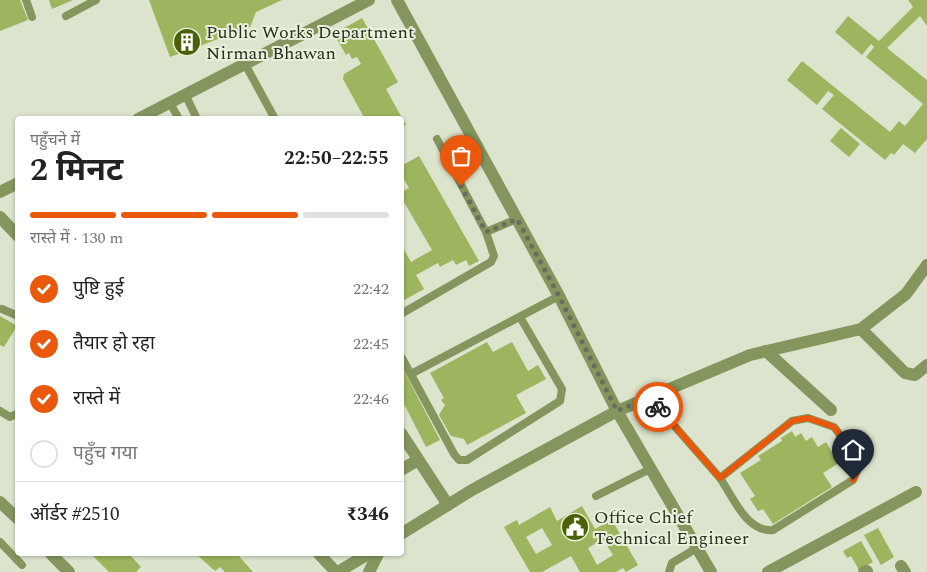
<!DOCTYPE html>
<html lang="hi">
<meta charset="utf-8">
<style>
:root{--surface:#fff;--page:#f2f2f2;--text:#222;--muted:#767676;--line:#e0e0e0;--accent:#ea580c}
body{margin:0;font-family:Spectral,"Noto Sans Devanagari",serif;background:var(--page);color:var(--text);height:100vh;display:flex;flex-direction:column;font-size:19px;white-space:nowrap}
*{box-sizing:border-box;margin:0}
p{font-size:16px;color:var(--muted)}
.icon{flex:none;width:28px;height:28px;fill:none;stroke:currentColor;stroke-width:2;stroke-linecap:round;stroke-linejoin:round}
.map{position:relative;flex:1;overflow:hidden}
.side{position:absolute;left:15px;top:116px;width:389px;height:440px;display:flex;flex-direction:column;background:var(--surface);border-radius:5px;box-shadow:0 1px 4px #0004}
.side>*{flex:none}
.pin{position:absolute;display:grid;place-items:center;width:42px;height:42px;color:#fff;margin:-51px -21px;border-radius:50% 50% 50% 0;rotate:-45deg;box-shadow:0 0 5px #0007}
.pin .icon{rotate:45deg}
.courier{position:absolute;display:grid;place-items:center;width:50px;height:50px;margin:-25px;border:4px solid #ea580c;border-radius:50%;background:#fff;color:#222;box-shadow:0 1px 6px #0007}
.head em{font-style:normal;font-weight:700}
.head div{display:flex;flex-direction:column-reverse}
.head{display:flex;align-items:center;justify-content:space-between;height:85px;padding:0 15px}
h1{font-size:32px;font-weight:700;line-height:38px}
.bar{display:grid;grid-template-columns:repeat(4,1fr);gap:8px 5px;align-content:center;height:60px;padding:0 15px}
.bar i{height:6px;border-radius:4px;background:var(--line)}
.bar .on{background:var(--accent)}
.bar p{grid-column:span 4}
.line{display:flex;align-items:center;gap:12px;padding:0 15px;border-top:1px solid var(--line)}
.line div{flex:1}
ol{padding:0 15px;list-style:none}
li{display:flex;align-items:center;gap:15px;height:55px}
li p{margin-inline-start:auto}
li .icon{padding:5px;border-radius:50%;background:var(--accent);color:#fff;stroke-width:4}
li:last-child{color:var(--muted)}
li i{width:28px;height:28px;border:2px solid var(--line);border-radius:50%}
.map>svg:first-child{display:block}
.building{fill:#9cb55e;fill-rule:evenodd}
.lines{fill:none;stroke-linecap:round;stroke-linejoin:round}
.service{stroke:#84955e;stroke-width:8}
.minor{stroke:#84955e;stroke-width:12}
.tertiary{stroke:#84955e;stroke-width:12}
.done{stroke:#686d5f;stroke-width:5;stroke-dasharray:0 9}
.route{stroke:#ea580c;stroke-width:6}
.labels{text-anchor:middle;dominant-baseline:central;stroke-width:4;stroke-linejoin:round;paint-order:stroke}
.poi-label{font-size:18px;fill:#2a2d24;stroke:#e9f1da;text-anchor:start}
</style>
<div class="map">
<svg width="927" height="572" viewBox="0 0 927 572">
<rect width="100%" height="100%" fill="#dce4cd"/>
<!-- building -->
<path class="building" d="M0,0h20l8,20 -28,11z
M49,0h24l-21,9z
M149,0h133l-26,12 -6,15 -80,30z
M908,0h19v26l-7,-10 -33,32 40,32v59l-12,14 -12,-9 -9,11 -3,-2 -6,7 -63,-51 12,-14 -6,-4 -11,14 -30,-25 15,-19 88,71 9,-11 6,5 18,-22 -57,-47 8,-10 -3,-3 -9,11 -27,-23 13,-16 31,25 34,-34z
M362,18l36,64 -12,7 20,36 -5,2v-8h-36l-22,-40 1,-5 17,-10 -4,-7 -5,2 -3,-6 -3,2 -11,-19 3,-1 -1,-3z
M841,128l19,16 -11,13 -19,-16z
M419,156l60,105 -10,5 -3,-6 -10,5 -3,-5 -13,7 -2,-4 -22,12 8,14 -23,13v-58l10,18 21,-12 -31,-53v-5l8,-4 -8,-14v-8z
M0,316l17,10 -13,21 -4,-2z
M487,342l6,10 19,-10 16,29 10,-6 8,14 -30,16 10,18 -59,32 -3,-6 -13,-3 -12,-21 6,-10 -4,-5 3,-2 -14,-25z
M401,365l39,75 -14,7 -25,-49z
M792,431l3,6 6,-4 5,8 6,-4 6,10 8,-5 13,21 -16,10 9,14 -59,37 -10,-15 -5,2 -8,-12 5,-3 -15,-23 21,-13 -3,-4 24,-15 -1,-3z
M582,506l13,23 17,-9 26,45 -12,7 -3,-4 -7,4h-36l-9,-16 -29,16h-12l-26,-45 13,-7 2,5 31,-18 7,14zM542,528l10,17 -16,9 -10,-17zM603,539l10,16 -16,10 -9,-17z
M878,528l16,29 -13,8 -17,-30z
M861,541l12,21 -14,8 -8,-14 -4,2 -4,-7z
M91,554h38l12,13 -5,5h-27z
M196,554h41l16,18h-28l-5,-5 -5,4z"/>
<g class="lines">
<!-- service -->
<path class="service" d="M26,0l6,17
M66,16l30,-16
M245,64l30,55
M185,94l12,25
M170,103l9,16
M486,232l31,-13
M2,309l16,7
M401,314l90,-52 3,-6 -8,-24 -49,-93
M402,358l52,96 5,6h8l93,-59 2,-12 -42,-72
M411,374l148,-78
M649,397l71,81 72,-57 16,-3 26,9 23,30 2,7 -6,16 -80,50c-26,3 -40,-33 -53,-52
M0,411l10,6 8,-4
M596,496l54,-27
M0,542l22,23
M669,572l3,-9 25,-15"/>
<!-- minor -->
<path class="minor" d="M138,119l231,-119
M0,192l18,-9
M0,217l18,19
M861,329l44,44 10,2 12,-10
M766,351l65,59
M401,433l47,72
M401,470l17,-10
M0,502l18,17
M51,554l18,18
M319,554l17,18
M901,566l4,6
M768,572l148,-80
M864,572l3,-1"/>
<!-- tertiary -->
<path class="tertiary" d="M397,0l162,296 58,115 94,161
M401,534l71,-44 145,-79 133,-56 111,-26 45,-35 21,-29
M338,572l30,-18
M369,572l9,-18"/>
</g>
<g class="lines">
<!-- done -->
<path class="done" d="M461,186l25,46 31,-13 42,77 58,115 32,-14 9,10"/>
<!-- route -->
<path class="route" d="M658,407l62,71 72,-57 16,-3 26,9 23,30 2,7 -1,7 -5,9"/>
</g>
<!-- icons -->
<defs>
<g id="building-disc" transform="scale(1.4375)"><circle r="9.5" fill="#4c6007" stroke="#e9f1da"/><path d="M-4-6H4V6H1V3H-1V6H-4ZM-2.5-4.3h1.7v1.8h-1.7ZM.8-4.3h1.7v1.8H.8ZM-2.5-1h1.7V.8h-1.7ZM.8-1h1.7V.8H.8Z" fill="#fff"/></g>
<g id="civic-disc" transform="scale(1.4375)"><circle r="9.5" fill="#4c6007" stroke="#e9f1da"/><path d="M-.6-6.5H3V-4.5H.6V-3L4-1V1h2V6H-6V1h2V-1L-.6-3ZM-1.2 2.5V6h2.4V2.5Z" fill="#fff"/></g>
</defs>
<g fill-rule="evenodd">
<use href="#building-disc" x="187" y="42"/>
<use href="#civic-disc" x="575" y="527"/>
</g>
<g class="labels">
<!-- poi labels -->
<g class="poi-label">
<text x="206" y="32">Public Works Department<tspan x="206" dy="21">Nirman Bhawan</tspan></text>
<text x="594" y="517">Office Chief<tspan x="594" dy="21">Technical Engineer</tspan></text>
</g>
</g>
</svg>
<div class="pin" style="left:461px;top:186px;background:#ea580c"><svg class="icon" aria-label="bag" viewBox="0 0 24 24"><path d="M5 8h14l-1 12H6zM9 8a3 3 0 0 1 6 0"/></svg></div>
<div class="pin" style="left:853px;top:480px;background:#1f2937"><svg class="icon" aria-label="home" viewBox="0 0 24 24"><path d="M3 11l9-7 9 7M6 9v11h12V9"/></svg></div>
<div class="courier" style="left:658px;top:407px"><svg class="icon" aria-label="bike" viewBox="0 0 24 24"><circle cx="6" cy="16" r="4"/><circle cx="18" cy="16" r="4"/><path d="M6 16l4-8h5l3 8M10 8l3 8H6M13 5h3"/></svg></div>
<section class="side">
<div class="head"><div><h1>2 मिनट</h1><p>पहुँचने में</p></div><em>22:50–22:55</em></div>
<div class="bar"><i class="on"></i><i class="on"></i><i class="on"></i><i></i><p>रास्ते में · 130 m</p></div>
<ol>
<li><svg class="icon" aria-label="check" viewBox="0 0 24 24"><path d="M5 12l5 5 9-10"/></svg>पुष्टि हुई<p>22:42</p></li>
<li><svg class="icon" aria-label="check" viewBox="0 0 24 24"><path d="M5 12l5 5 9-10"/></svg>तैयार हो रहा<p>22:45</p></li>
<li><svg class="icon" aria-label="check" viewBox="0 0 24 24"><path d="M5 12l5 5 9-10"/></svg>रास्ते में<p>22:46</p></li>
<li><i></i>पहुँच गया</li>
</ol>
<div class="line" style="height:65px"><div>ऑर्डर #2510</div><b>₹346</b></div>
</section>
</div>
